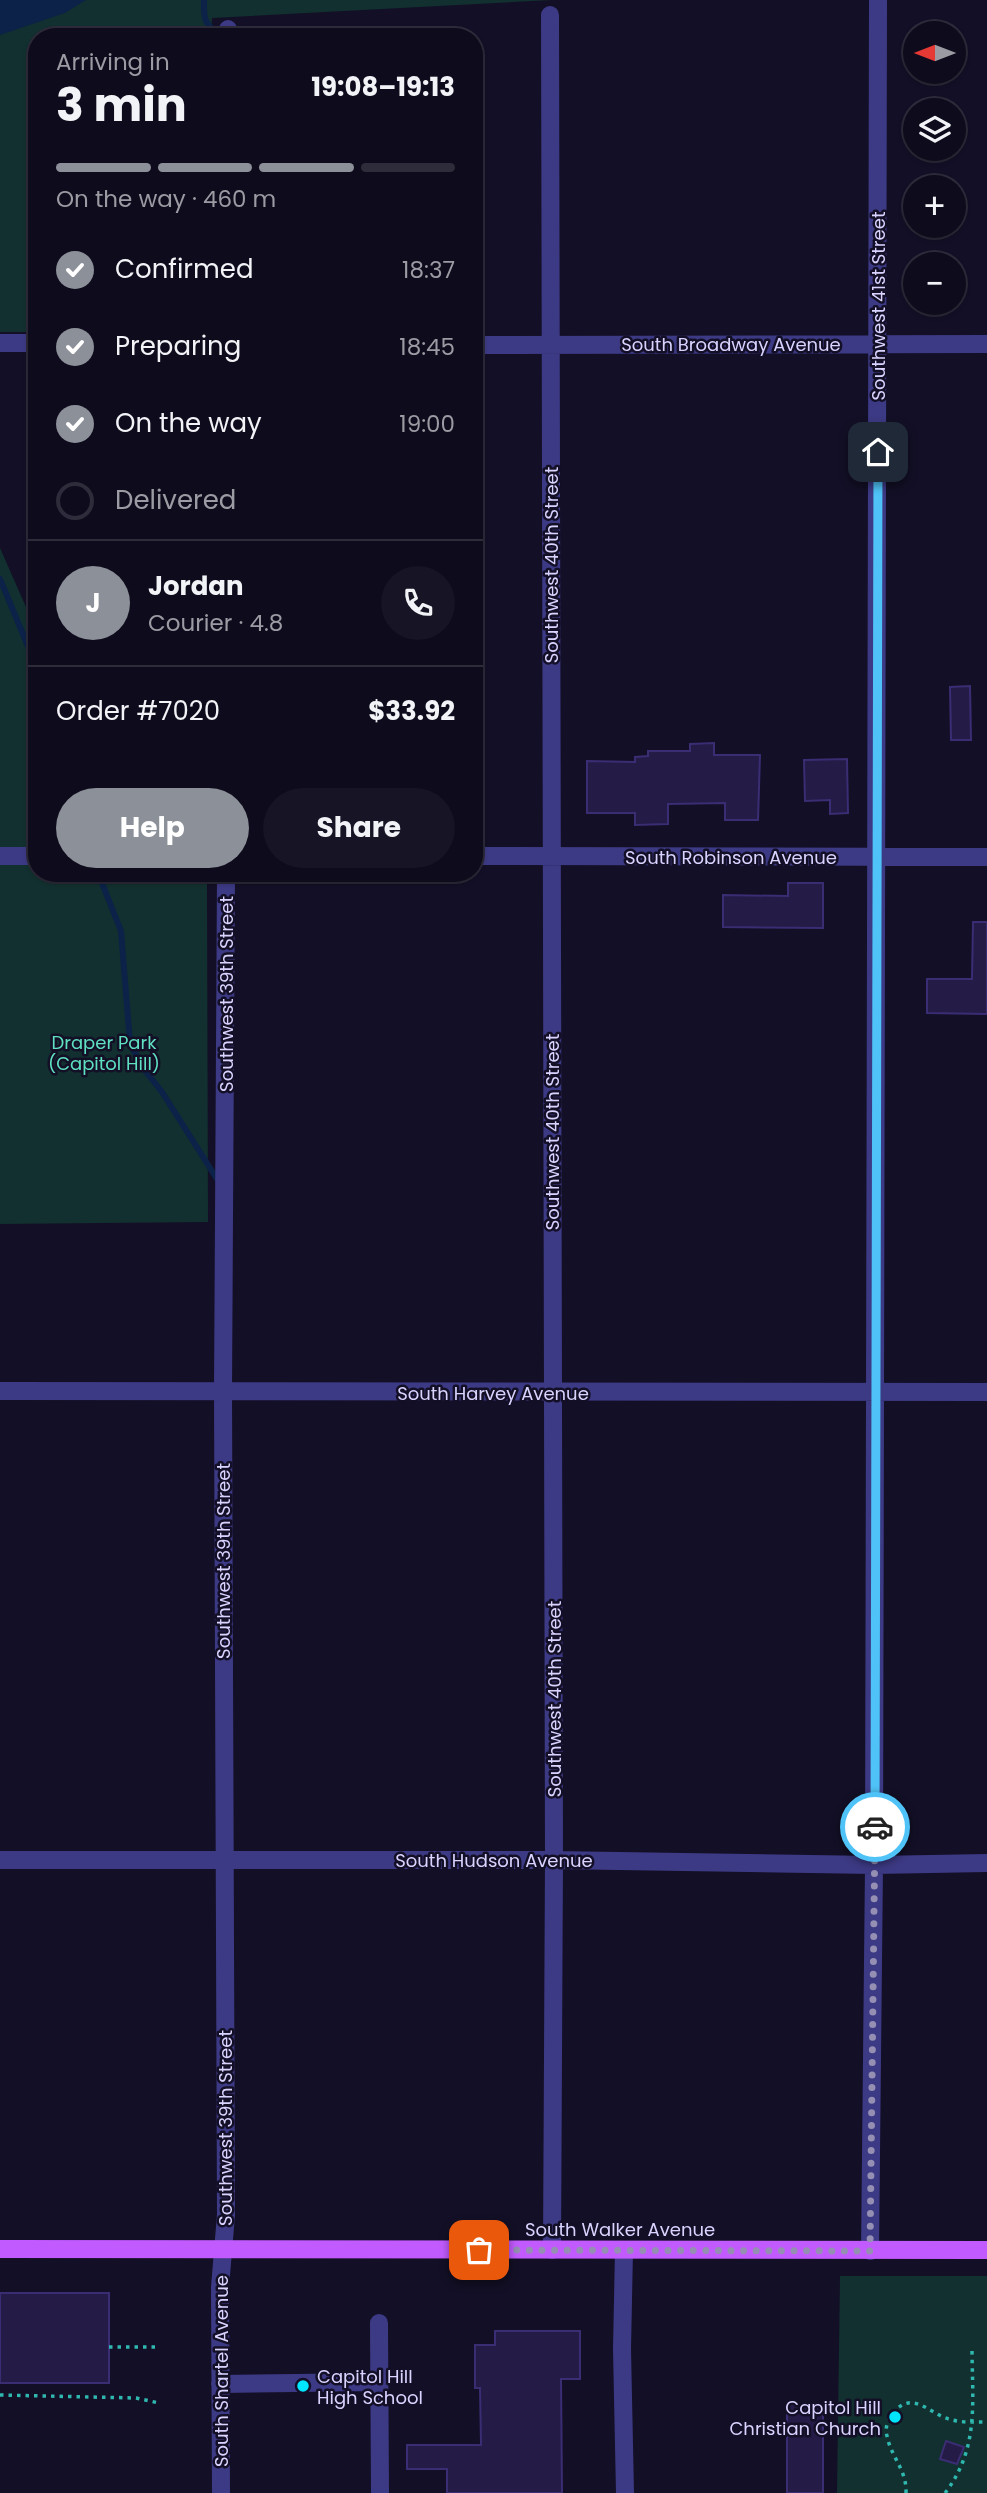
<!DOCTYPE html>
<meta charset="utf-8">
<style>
:root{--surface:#0e0b1c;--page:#171425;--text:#f1f3f6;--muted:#9b9ba3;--line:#2e2b3b;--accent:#8c9099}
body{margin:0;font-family:Poppins,sans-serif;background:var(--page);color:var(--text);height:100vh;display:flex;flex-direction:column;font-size:26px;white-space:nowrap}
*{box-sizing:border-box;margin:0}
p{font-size:23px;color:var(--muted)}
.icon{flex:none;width:38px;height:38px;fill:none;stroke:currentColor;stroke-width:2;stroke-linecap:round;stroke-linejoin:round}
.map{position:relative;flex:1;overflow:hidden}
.drawer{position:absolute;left:28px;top:28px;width:455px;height:854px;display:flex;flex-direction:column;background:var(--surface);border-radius:28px;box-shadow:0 2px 5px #0004,0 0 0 2px var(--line)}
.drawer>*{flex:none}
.needle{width:46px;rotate:270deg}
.fabs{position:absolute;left:903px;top:21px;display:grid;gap:14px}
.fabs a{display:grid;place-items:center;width:63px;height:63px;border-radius:50%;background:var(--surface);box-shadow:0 2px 5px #0004,0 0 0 2px var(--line);font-size:35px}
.pin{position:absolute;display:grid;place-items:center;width:60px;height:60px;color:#fff;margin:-30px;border-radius:14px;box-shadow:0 4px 10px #0006}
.courier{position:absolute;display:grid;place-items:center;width:70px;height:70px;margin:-35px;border:5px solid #4fc3f7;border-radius:50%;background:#fff;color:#222;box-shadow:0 2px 9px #0007}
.headline em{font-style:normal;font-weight:700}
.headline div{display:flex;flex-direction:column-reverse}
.headline{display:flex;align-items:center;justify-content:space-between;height:119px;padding:0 28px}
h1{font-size:46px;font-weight:700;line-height:52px}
.bar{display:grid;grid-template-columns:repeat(4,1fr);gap:10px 7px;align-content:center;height:84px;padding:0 28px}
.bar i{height:9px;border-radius:5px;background:var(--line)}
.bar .selected{background:var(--accent)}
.bar p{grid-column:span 4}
.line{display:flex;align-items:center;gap:18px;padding:0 28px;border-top:2px solid var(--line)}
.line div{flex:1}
.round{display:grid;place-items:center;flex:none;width:74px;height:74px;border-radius:37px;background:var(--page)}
ol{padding:0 28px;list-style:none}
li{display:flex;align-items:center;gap:21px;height:77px}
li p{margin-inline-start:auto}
li .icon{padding:7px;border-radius:50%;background:var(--accent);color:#fff;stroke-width:4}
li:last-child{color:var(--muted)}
li i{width:38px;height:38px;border:4px solid var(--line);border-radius:50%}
.cta{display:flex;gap:14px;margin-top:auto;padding:14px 28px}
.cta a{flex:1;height:80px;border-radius:42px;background:var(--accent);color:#fff;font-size:28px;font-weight:700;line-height:80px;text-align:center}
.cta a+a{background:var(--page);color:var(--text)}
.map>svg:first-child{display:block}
.green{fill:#12302f}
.water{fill:#0c2248}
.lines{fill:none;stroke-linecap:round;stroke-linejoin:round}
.stream{stroke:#0c2248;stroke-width:6}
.building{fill:#241b47;stroke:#3b2d73;stroke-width:2}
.path{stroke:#2fb8b0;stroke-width:3.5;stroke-dasharray:3.5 5;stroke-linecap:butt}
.minor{stroke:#3d3a85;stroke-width:18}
.major{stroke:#c25bff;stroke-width:18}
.done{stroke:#948fb3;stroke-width:7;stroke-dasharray:0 12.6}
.route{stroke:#4fc3f7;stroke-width:9}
.poi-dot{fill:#00e5ff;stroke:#130f26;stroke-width:2.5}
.labels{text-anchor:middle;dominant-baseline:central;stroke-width:5;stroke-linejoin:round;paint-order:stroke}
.street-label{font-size:18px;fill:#d9d4ff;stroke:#130f26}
.park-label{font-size:18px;fill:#5fe0c0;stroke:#130f26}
.poi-label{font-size:18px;fill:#d9d4ff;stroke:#130f26;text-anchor:start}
</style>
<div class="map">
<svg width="987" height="2493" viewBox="0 0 987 2493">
<rect width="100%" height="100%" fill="#130f26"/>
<!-- green -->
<path class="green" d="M0,0h552l-340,18 -1,19h-174v295h-37z
M0,548l37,84v241h105l5,10h60l1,339 -208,2z
M840,2276h147v217h-150z"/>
<!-- water -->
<path class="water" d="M0,0h86l-21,13 -65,22z"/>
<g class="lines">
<!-- stream -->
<path class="stream" d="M204,0c0,13 -1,23 10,30
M0,579l37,89
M98,873l23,58 9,112 13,25 19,24 55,87"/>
</g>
<!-- building -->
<path class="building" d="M970,686l1,54h-20l-1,-53z
M714,743v12h46l-2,65h-33v-17l-57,1v20l-33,1v-12h-48v-52l48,1v-5l13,-1v-5h42v-7z
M847,759l1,54 -18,1v-14l-25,1 -1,-41z
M788,883h35v45l-100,-1v-32l65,1z
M973,922h14v92l-60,-1v-34h45z
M0,2293h109v90h-109z
M495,2331h85v48h-19l1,114h-115v-24h-40v-24h74l-1,-57h-5v-43h20z
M787,2404l36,1v88h-36z
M946,2441l18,6 -7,17 -17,-5z"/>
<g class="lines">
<!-- path -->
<path class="path" d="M109,2347h50
M0,2395l136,3 23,5
M906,2493c1,-23 -15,-36 -19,-57 -2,-7 0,-14 4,-20 20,-29 38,-2 58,3 12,4 25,3 38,3
M945,2493c35,-45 27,-93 27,-146"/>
<!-- minor -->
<path class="minor" d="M550,15l4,1845 -2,390
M228,37v-8
M0,343h37
M474,345l513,-1
M0,856h37
M474,856l513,1
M0,1391l987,1
M0,1860h554l320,5 113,-2
M624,2250l-2,99 3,144
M870,2251l4,-386 4,-1865
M379,2323l1,170
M220,2384l160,-2
M221,2493l-1,-206 6,-72 -3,-824 3,-518"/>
<!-- major -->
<path class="major" d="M0,2249l987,1"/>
</g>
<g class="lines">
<!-- done -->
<path class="done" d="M479,2250l391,1 5,-424"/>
<!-- route -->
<path class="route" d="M875,1827l3,-1375"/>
</g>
<!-- markers -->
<g class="poi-dot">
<circle cx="303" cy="2386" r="7"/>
<circle cx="895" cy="2417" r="7"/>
</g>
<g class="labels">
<!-- street labels -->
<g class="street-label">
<text transform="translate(878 306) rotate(-90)">Southwest 41st Street</text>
<text x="731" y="344">South Broadway Avenue</text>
<text transform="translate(551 565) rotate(-90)">Southwest 40th Street</text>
<text x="731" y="857">South Robinson Avenue</text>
<text transform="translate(226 994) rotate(-90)">Southwest 39th Street</text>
<text transform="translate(552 1132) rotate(-90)">Southwest 40th Street</text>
<text x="493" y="1393">South Harvey Avenue</text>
<text transform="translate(223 1561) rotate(-90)">Southwest 39th Street</text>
<text transform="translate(554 1699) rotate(-90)">Southwest 40th Street</text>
<text x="494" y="1860">South Hudson Avenue</text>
<text transform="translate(225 2128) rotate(-90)">Southwest 39th Street</text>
<text x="620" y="2229">South Walker Avenue</text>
<text transform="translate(221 2371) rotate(-90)">South Shartel Avenue</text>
</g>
<!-- park labels -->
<g class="park-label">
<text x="104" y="1042">Draper Park<tspan x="104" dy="21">(Capitol Hill)</tspan></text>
</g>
<!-- poi labels -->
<g class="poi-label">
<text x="317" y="2376">Capitol Hill<tspan x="317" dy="21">High School</tspan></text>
<text x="881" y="2407" text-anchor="end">Capitol Hill<tspan x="881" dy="21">Christian Church</tspan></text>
</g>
</g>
</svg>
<div class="fabs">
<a><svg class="needle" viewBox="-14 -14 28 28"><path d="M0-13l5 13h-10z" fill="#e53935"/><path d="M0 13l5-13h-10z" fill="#9b9ba3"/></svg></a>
<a><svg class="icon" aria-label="layers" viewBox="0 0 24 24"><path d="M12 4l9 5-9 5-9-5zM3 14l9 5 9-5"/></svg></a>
<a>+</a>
<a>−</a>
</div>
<div class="pin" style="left:479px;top:2250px;background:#ea580c"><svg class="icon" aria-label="bag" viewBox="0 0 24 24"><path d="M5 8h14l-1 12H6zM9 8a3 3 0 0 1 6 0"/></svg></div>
<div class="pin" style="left:878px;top:452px;background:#1f2937"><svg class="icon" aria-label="home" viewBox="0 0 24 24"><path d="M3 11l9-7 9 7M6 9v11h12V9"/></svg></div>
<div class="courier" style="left:875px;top:1827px"><svg class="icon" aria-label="car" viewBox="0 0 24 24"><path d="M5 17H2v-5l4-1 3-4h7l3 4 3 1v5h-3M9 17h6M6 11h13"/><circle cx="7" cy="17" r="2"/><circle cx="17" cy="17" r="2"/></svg></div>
<section class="drawer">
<div class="headline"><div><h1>3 min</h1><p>Arriving in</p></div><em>19:08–19:13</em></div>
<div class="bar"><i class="selected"></i><i class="selected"></i><i class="selected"></i><i></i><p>On the way · 460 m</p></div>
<ol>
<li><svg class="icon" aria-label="check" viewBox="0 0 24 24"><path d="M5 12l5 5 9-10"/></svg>Confirmed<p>18:37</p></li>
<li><svg class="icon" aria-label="check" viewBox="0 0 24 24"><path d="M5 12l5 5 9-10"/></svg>Preparing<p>18:45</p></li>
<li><svg class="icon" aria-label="check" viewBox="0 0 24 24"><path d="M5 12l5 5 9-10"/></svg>On the way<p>19:00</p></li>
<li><i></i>Delivered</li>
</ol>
<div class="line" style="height:126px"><b class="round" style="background:var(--accent);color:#fff">J</b><div><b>Jordan</b><p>Courier · 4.8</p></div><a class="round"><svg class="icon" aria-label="phone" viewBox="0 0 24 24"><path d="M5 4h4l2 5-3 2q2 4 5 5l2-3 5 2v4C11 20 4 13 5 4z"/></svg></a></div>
<div class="line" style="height:91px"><div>Order #7020</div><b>$33.92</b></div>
<div class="cta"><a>Help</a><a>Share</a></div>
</section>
</div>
